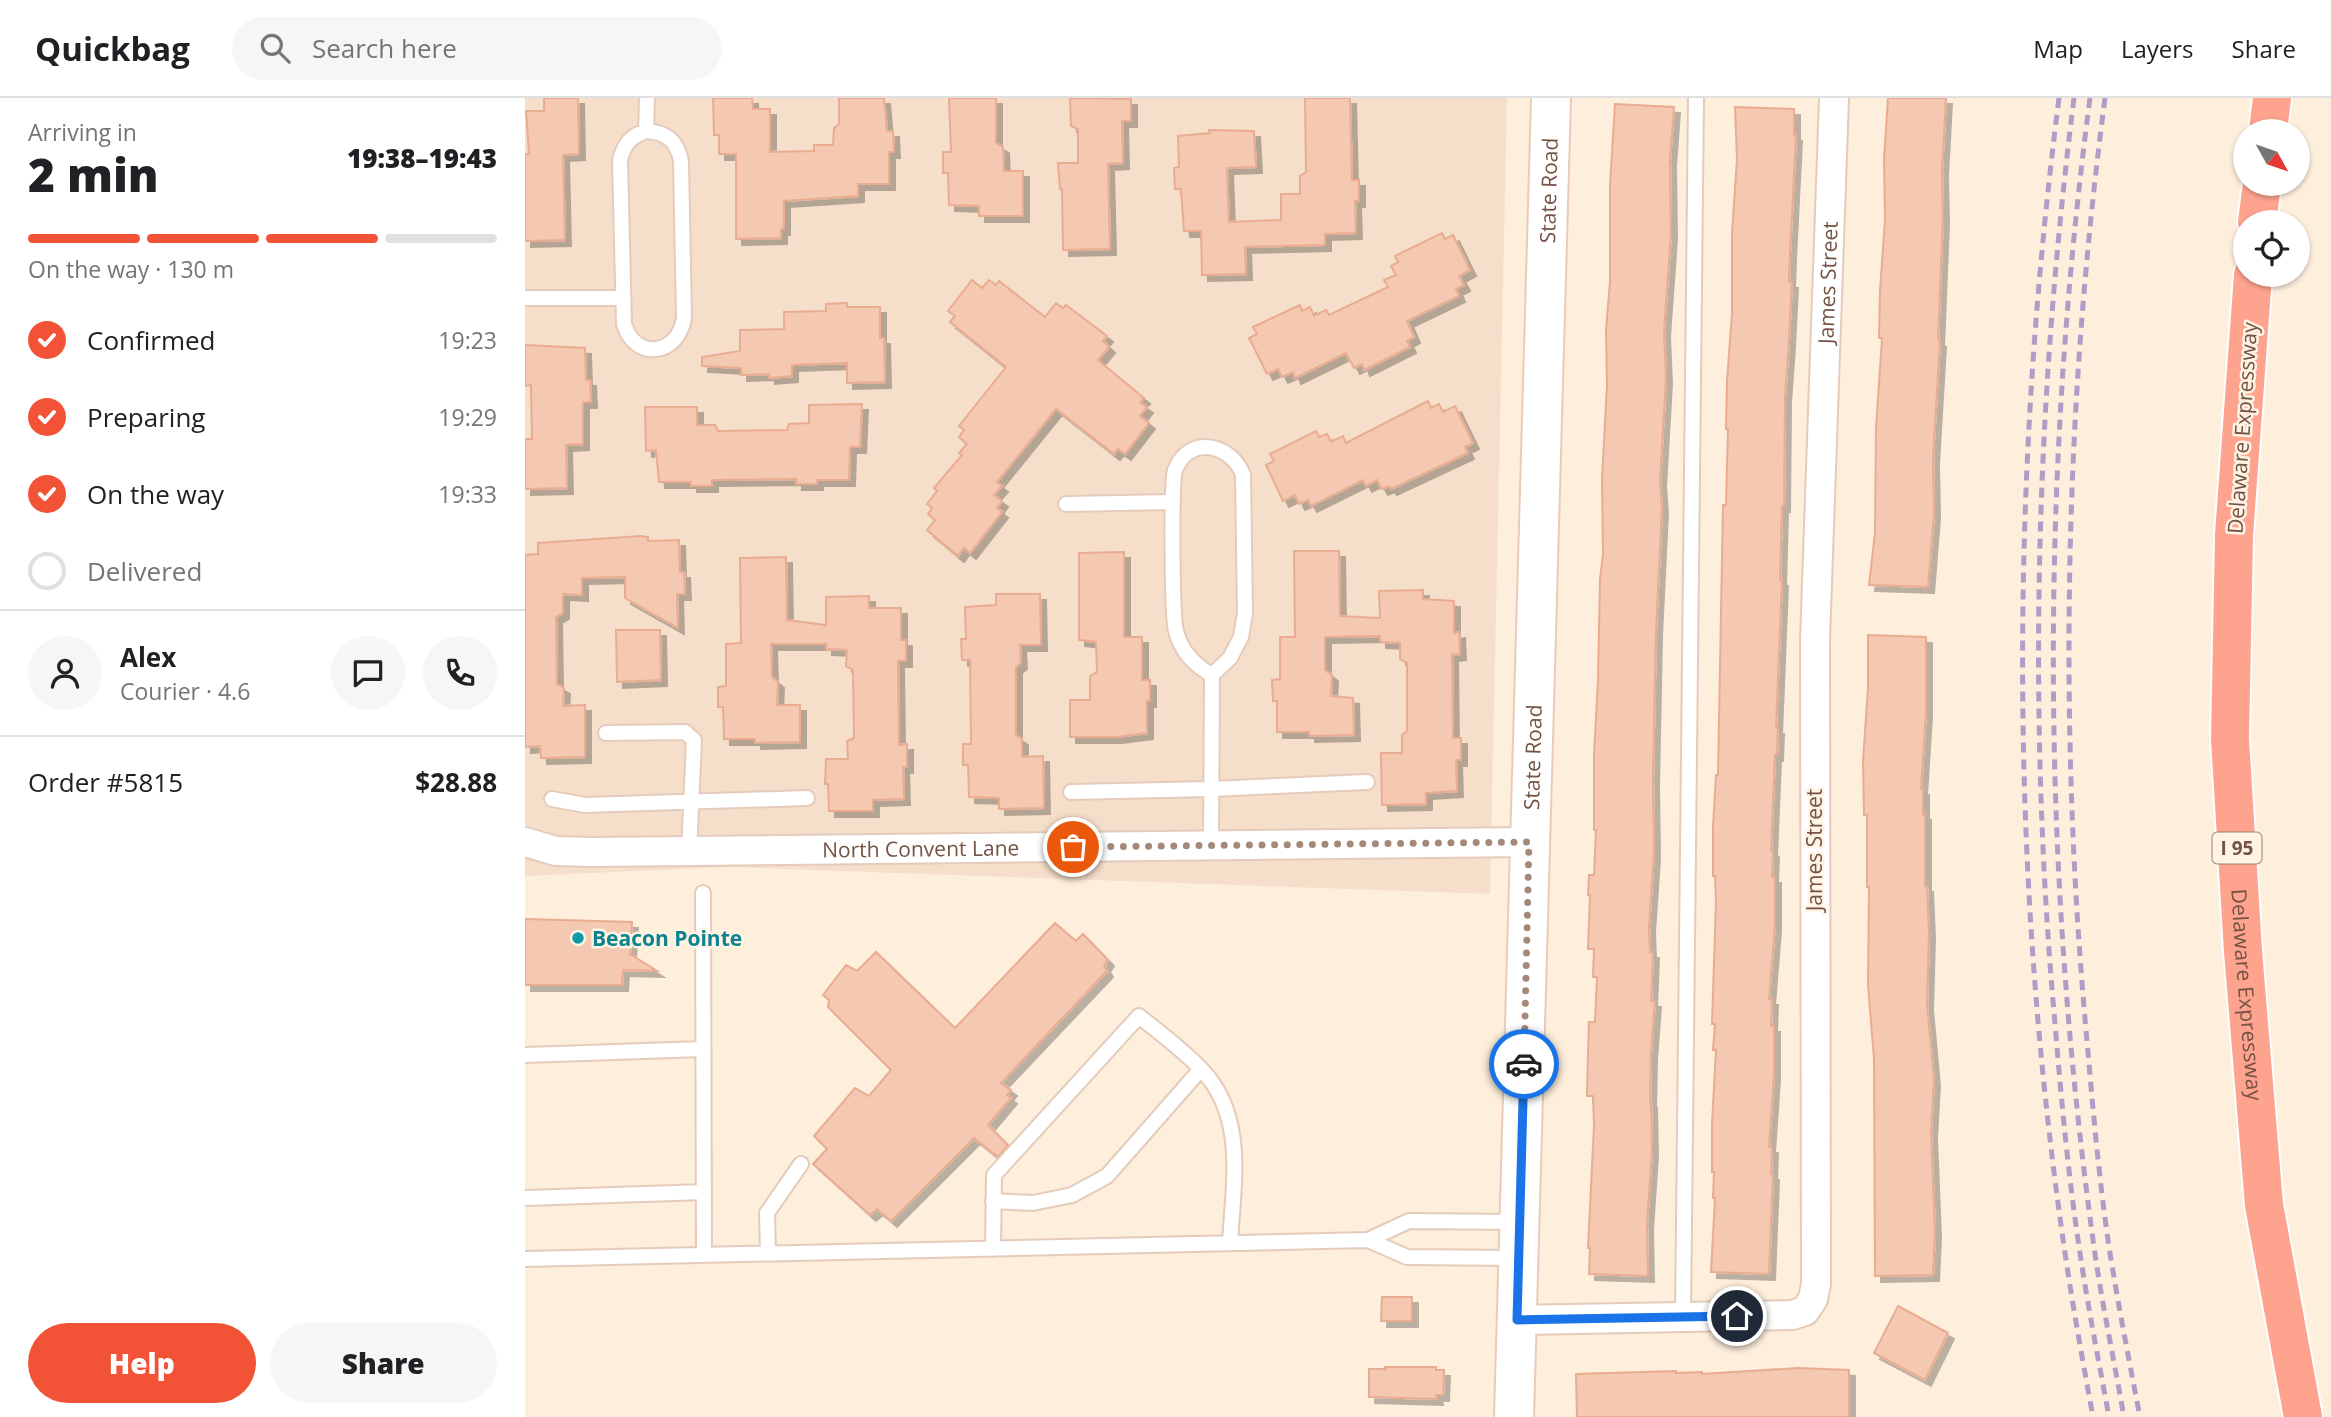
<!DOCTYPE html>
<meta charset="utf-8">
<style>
:root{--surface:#fff;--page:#f6f6f6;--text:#202124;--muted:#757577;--line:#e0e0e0;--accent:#f25337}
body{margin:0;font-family:"Open Sans",sans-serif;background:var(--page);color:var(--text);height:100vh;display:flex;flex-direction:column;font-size:26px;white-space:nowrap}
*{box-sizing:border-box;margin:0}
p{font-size:23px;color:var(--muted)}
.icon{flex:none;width:38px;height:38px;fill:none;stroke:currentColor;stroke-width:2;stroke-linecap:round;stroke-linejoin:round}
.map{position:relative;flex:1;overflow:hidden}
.details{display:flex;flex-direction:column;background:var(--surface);width:525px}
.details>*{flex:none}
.needle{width:46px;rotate:130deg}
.controls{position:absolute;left:1708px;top:21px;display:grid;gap:14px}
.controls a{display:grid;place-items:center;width:77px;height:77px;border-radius:50%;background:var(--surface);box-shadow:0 2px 5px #0004;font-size:35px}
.pin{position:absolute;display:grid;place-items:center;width:60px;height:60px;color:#fff;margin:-30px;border:4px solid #fff;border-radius:50%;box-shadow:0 2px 7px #0007}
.courier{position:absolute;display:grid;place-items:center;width:70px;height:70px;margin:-35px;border:5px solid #1a73e8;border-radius:50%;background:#fff;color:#222;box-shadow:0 2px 9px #0007}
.overview em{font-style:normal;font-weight:800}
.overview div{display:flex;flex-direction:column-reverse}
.overview{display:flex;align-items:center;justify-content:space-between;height:119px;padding:0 28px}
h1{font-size:46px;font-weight:800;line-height:52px}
.bar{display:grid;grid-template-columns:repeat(4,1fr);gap:10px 7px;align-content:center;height:84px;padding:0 28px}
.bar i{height:9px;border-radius:5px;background:var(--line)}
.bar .on{background:var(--accent)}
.bar p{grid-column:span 4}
.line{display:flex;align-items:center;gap:18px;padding:0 28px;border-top:2px solid var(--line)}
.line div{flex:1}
.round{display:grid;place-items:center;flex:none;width:74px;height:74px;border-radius:37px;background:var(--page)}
ol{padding:0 28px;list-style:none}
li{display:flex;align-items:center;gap:21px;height:77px}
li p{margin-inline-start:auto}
li .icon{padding:7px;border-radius:50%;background:var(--accent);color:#fff;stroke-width:4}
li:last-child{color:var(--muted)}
li i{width:38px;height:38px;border:4px solid var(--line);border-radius:50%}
.cta{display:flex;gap:14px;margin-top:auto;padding:14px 28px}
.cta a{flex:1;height:80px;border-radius:42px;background:var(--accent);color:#fff;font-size:28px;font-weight:800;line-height:80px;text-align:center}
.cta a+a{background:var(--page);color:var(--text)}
header{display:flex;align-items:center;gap:42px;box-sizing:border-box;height:98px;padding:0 35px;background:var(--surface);border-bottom:2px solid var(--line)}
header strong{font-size:33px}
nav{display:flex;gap:38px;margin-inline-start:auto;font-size:24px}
.search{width:490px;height:63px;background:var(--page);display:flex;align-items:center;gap:18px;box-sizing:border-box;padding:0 24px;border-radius:38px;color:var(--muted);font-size:26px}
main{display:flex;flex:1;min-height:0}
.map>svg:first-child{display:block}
.residential{fill:#f6dfca}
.building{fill:#f5c8b2;stroke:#e9ac91;stroke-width:2;filter:url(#shadow)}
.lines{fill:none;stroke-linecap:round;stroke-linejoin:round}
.service-casing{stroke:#e4cbbb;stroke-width:18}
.minor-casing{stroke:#e4cbbb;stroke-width:32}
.secondary-casing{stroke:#e9cbb8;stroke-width:42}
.motorway-casing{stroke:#fff;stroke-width:42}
.service{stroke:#fff;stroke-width:14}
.minor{stroke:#fff;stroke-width:28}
.secondary{stroke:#fff;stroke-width:38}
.motorway{stroke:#fea38e;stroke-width:38}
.rail{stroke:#b09cc6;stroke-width:5;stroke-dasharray:10 7;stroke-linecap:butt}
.done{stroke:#a48979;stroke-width:7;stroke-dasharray:0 12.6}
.route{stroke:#1a73e8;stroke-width:9}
.culture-dot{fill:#0f9aa8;stroke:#fff3e4;stroke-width:2.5}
.labels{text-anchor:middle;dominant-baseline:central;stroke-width:5;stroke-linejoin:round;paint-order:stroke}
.shield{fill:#fff3e4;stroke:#9e8274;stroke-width:2}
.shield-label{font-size:19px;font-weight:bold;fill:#745244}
.street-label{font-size:21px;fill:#745244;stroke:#fff3e4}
.culture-label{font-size:21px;font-weight:bold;fill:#0d838f;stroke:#fff3e4;text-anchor:start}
</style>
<header>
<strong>Quickbag</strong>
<div class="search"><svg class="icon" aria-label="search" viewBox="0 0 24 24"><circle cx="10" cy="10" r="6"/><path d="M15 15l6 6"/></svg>Search here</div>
<nav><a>Map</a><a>Layers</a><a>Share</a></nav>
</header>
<main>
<section class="details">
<div class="overview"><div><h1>2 min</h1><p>Arriving in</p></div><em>19:38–19:43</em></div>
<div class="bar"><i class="on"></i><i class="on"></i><i class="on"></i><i></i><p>On the way · 130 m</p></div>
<ol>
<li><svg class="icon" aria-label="check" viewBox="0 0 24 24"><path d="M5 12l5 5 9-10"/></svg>Confirmed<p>19:23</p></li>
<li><svg class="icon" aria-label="check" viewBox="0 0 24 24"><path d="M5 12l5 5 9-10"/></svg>Preparing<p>19:29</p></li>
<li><svg class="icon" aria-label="check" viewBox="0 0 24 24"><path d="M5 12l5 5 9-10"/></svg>On the way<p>19:33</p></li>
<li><i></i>Delivered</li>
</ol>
<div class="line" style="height:126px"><a class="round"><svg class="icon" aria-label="person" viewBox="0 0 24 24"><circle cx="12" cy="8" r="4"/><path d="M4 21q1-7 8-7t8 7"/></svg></a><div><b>Alex</b><p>Courier · 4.6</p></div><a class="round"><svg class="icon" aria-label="chat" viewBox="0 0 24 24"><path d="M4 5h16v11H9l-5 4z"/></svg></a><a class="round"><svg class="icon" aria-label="phone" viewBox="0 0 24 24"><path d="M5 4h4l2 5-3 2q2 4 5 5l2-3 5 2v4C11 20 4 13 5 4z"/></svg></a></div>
<div class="line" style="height:91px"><div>Order #5815</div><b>$28.88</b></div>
<div class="cta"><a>Help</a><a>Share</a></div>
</section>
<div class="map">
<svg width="1806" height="1319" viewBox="0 0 1806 1319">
<defs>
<filter id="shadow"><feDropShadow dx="6" dy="6" stdDeviation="0" flood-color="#0004"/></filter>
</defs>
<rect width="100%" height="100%" fill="#feeedc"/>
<!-- residential -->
<path class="residential" d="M0,0h982l-17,796 -762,-27 -203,9z"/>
<!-- building -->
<path class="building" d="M19,0h34l1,56 -16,1 2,85 -40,1v-87h4l-3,-43h18z
M188,0h39l1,11h17v43l44,-1v-6h19l1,-17 5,-4v-26h45l3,33h6l1,21h-5v32h-31v12l-74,5v28h-3v9l-45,1v-85h-17v-19h-5z
M424,0h47v45l7,4 1,24h19v45h-44v-10l-30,-1 -1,-32h-5v-21h8z
M545,0l61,1v22h-9l1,42 -15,1 2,85 -47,1 -1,-61h-2l-2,-26h20v-34l-7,-3z
M780,0h45l2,82h7v21h-4l1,32 -31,1v11l-80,2 1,27 -44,1 -1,-44h-17l-3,-42h-6l-1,-21 5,-1 -1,-31 32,-3 -1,-3 45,1 2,36 -29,1 2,54 52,-2v-26h19v-18l6,-4z
M1363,0h58l-4,72 1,48 -5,122 2,1 -7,117 1,55 -6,74 -59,-2 6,-52 1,-105 6,-90h-3l1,-47 5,-71 -1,-61z
M1090,6l59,3 -4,53 1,73 -7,98 2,47 -6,103 2,26 -6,123 -3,150 1,73 -5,74 1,25h3l-2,49h4l-4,52 -1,49h1l1,48 -5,74 1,52 -59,-2 1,-26h-2l6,-122 -1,-30h-6l1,-45 1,-29h6l2,-45h-4l1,-28h-6l2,-54h-2l1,-20h5l2,-45h-2v-76l4,-74 2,-101 3,-25 -1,-74 5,-95 -1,-55 4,-49v-96z
M1210,9l59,2v26h2l-6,118 -1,29h3l-3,59 -4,56 -1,109h-2l-2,74h2l-6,148h2l-1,27h-2l-4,96h2l-1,26h3v48l-6,74h3l-1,27h3v48l-5,73h3l-1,27h2l-4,100 -58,-2 4,-74h-2l1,-26h-2v-48l4,-74h-3l2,-26h-3l4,-122 -1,-26h-2v-49l3,-52h2l5,-270h3l2,-76h-2l1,-48 5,-68v-80l5,-74z
M917,135l3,6 8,-4 17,35 -11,6 5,9 -8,4 3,7 -52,25 7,16 -7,4 3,6 -46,23 -2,-6 -8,4 -8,-15 -51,25 -2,-6 -11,5 -4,-8 -11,5 -18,-36 8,-4 -4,-7 47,-22 2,6 8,-4 4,9 12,-6 3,5 59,-28 -4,-7 12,-5 -5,-9 7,-4 -3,-6z
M447,182l10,8 7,-8 7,5 3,-4 46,36 11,-14 7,5 3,-3 41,31 -4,5 6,6 -11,13 46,38 -4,4 7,5 -7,9 9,7 -24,31 -7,-5 -4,5 -58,-45 -59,73 5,4 -8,9 8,6 -5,7 5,4 -32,41 -6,-5 -6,8 -31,-26 8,-10 -7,-6 4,-6 -5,-4 10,-13 -3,-3 28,-33 -3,-2 8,-9 -8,-7 5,-7 -5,-4 47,-59 -56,-45 5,-6 -7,-5z
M322,205v4h33v31h4l1,44 -38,1v-20l-55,2v11l-23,2v-4l-28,1v-7l-39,-2v-9l38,-6v-21l44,-1v-17l42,-1v-7z
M0,247l60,3 1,32h4l1,22h-8v42l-17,1 1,43 -42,1v-50h7l-1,-54 -6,1z
M903,303l3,7 8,-4 4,8 12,-6 18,37 -8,4 3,6 -77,36 -2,-3 -7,3 -5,-9 -11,6 -3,-6 -52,26 -3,-6 -9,4 -4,-9 -12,6 -17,-36 8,-4 -4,-7 46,-23 3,6 8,-3 4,8 12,-6 3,7z
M337,306l-2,43h-10l-1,33h-32v4h-21v-5l-84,1v6h-21v-4h-32l-3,-32 -10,1 -1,-44h52v18h18l3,6 69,-1 2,-6 20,-1v-18z
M116,438l7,1v4l31,-1 1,32h4l1,22h-8l1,34 -53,-30v-21l-43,1v17l-19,-1v19l-7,4 1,67 7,4 -1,18 22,-1v52l-44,1 -1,-12 -15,1v-192l13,-1v-11z
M769,453h45l1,65 40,2 -1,-27 44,-1v9l31,2v32l5,-1 1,22 -8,1 1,83h8v22h-5l1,31 -31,2v11l-44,1 -1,-52h21v-18l5,-4v-68l-7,-4v-16l-20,-1v-6l-55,1v33l7,5 -1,21 22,2 1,37 -45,1v-4h-32v-31h-4l-1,-21 8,-1v-42h15z
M599,454v85h18v43h8v21h-3v32l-31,4h-46v-37h20v-24l7,-4 -1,-30 -17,-2v-87z
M261,459l1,63 39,5v-28l43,-1v12h32v32h5v21h-8l1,84 8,-1v23h-4l1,32 -31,1v11h-44l-1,-27h-3l1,-25h22l-1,-18 7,-3 -1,-68 -7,-4 1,-16 -21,-1v-5h-55l1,33 6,5 -1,23h23v37l-45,1v-4h-31l-1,-32h-5v-20l8,-1v-42l15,-1 -1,-85z
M471,496h44l1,51h-21l1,18 -5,4v68l6,4v18l21,-1 1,52 -45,1v-11l-30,-1 -1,-32h-5v-21h8l-1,-84h-8l-1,-21h5l-1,-32 31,-2z
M91,532h44l1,50 -44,2z
M1343,537l58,2v74l-5,78h2v26l2,-1v72h2l2,46 -2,72 7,76 -3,52 4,100 -2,43 -58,1 -1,-218 -6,-73 1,-98h-2v-72h-3l-1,-54 5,-73z
M0,821l107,3 -2,32 27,17 -34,-1 -1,15h-97z
M530,825l21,18 7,-7 25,26 -4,6 3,5 -106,112 10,7 -4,5 4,3 -23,27 20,20 -10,12 -24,-19 -83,83 -14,-12 -7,6 -57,-51 14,-15 -13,-13 41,-48 14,8 22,-26 -63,-63 1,-7 -6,-5 23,-30 11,6 19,-19 79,76z
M857,1199h30v24h-31z
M1373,1208l50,27 -23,47 -51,-27z
M860,1269h51v3h8l-1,25h-7l1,4 -68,-2v-28h17z
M1273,1270l51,2v47h-272l-1,-43 100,-3v2l26,-1v2z"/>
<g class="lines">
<!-- service casing -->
<g class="service-casing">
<path id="service" d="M121,33c21,1 32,11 35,31l3,156c-6,38 -49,43 -60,6l-4,-164c4,-16 11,-24 26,-29z
M121,33l1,-33
M0,200h98
M541,406l107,-2
M81,635l79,-1 9,8 -5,112
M546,694l140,-3 156,-7
M27,701l33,6 222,-7
M686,747l1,-170 18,-17 11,-21 4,-24 -2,-138c-11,-31 -54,-41 -68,-5 -4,13 -3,146 1,161 5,20 18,34 36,44
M178,795l1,362
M0,957l178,-6
M0,1100l179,-6
M468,1103l40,2 39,-8 35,-19 94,-107
M468,1151l1,-74 145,-159c21,17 44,34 62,53 46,47 32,115 29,174
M243,1155l-1,-40 34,-49
M993,1160l-111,-1 -39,-17 41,-19 110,1
M0,1161l843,-19
M1158,1219l13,-1219"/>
</g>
<!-- minor casing -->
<g class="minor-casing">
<g id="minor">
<path id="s1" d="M0,744l31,9 35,1 938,-10"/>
<path id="s2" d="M992,1222l275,-5 13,-4 8,-12 3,-15 -1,-644 19,-542"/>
</g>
</g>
<!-- secondary casing -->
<g class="secondary-casing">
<g id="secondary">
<path id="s3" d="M989,1319l37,-1319"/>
</g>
</g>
<!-- motorway casing -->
<g class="motorway-casing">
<g id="motorway">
<path d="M1743,33l4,-33"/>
<path d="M1732,124l5,-38"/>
<path id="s4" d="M1728,177l-19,260 -4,204 13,212 21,254 39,212"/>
</g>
</g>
<!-- service -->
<use href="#service" class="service"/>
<!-- minor -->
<use href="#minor" class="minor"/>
<!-- secondary -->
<use href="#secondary" class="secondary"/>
<!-- motorway -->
<use href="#motorway" class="motorway"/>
<!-- rail -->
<path class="rail" d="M1534,0c-49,382 -50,773 6,1155 8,55 18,109 28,164
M1549,0c-39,311 -47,625 -18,937 6,73 13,146 24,218 8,55 19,109 29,164
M1565,0c-50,380 -49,768 4,1149 8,57 20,113 30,170
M1580,0c-41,312 -47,630 -18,943 6,69 12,138 22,206 9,57 20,113 31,170"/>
</g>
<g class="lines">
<!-- done -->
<path class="done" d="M548,749l456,-5 -5,222"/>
<!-- route -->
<path class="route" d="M999,966l-7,256 220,-4"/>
</g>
<!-- markers -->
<circle class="culture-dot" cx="53" cy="840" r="7"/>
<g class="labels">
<!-- shield labels -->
<rect class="shield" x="1687.5" y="734.5" width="49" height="31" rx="5"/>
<g class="shield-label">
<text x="1712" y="750">I 95</text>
</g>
<!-- street labels -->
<g class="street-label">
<text stroke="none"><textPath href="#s3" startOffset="1227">State Road</textPath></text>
<text stroke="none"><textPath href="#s2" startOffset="1320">James Street</textPath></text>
<text transform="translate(1717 330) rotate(-86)">Delaware Expressway</text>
<text stroke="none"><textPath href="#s3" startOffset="660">State Road</textPath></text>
<text stroke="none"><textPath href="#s1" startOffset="397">North Convent Lane</textPath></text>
<text transform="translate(1289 752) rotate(-90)">James Street</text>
<text stroke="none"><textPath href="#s4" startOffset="721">Delaware Expressway</textPath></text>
</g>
<!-- culture labels -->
<g class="culture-label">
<text x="67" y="840">Beacon Pointe</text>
</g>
</g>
</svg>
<div class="controls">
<a><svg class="needle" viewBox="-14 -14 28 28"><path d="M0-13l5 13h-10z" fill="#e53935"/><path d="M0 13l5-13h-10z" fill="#757577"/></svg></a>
<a><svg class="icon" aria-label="locate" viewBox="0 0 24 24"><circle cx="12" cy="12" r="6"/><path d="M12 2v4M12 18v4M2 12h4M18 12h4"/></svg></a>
</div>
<div class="pin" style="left:548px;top:749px;background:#ea580c"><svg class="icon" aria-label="bag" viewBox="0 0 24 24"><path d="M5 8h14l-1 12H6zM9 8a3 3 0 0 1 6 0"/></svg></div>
<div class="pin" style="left:1212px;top:1218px;background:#1f2937"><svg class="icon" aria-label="home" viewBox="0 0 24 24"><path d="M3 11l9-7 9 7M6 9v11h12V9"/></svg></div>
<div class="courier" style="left:999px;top:966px"><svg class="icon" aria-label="car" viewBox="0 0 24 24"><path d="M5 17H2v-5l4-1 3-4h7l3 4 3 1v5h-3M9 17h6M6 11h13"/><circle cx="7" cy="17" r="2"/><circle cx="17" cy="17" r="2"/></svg></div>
</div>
</main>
